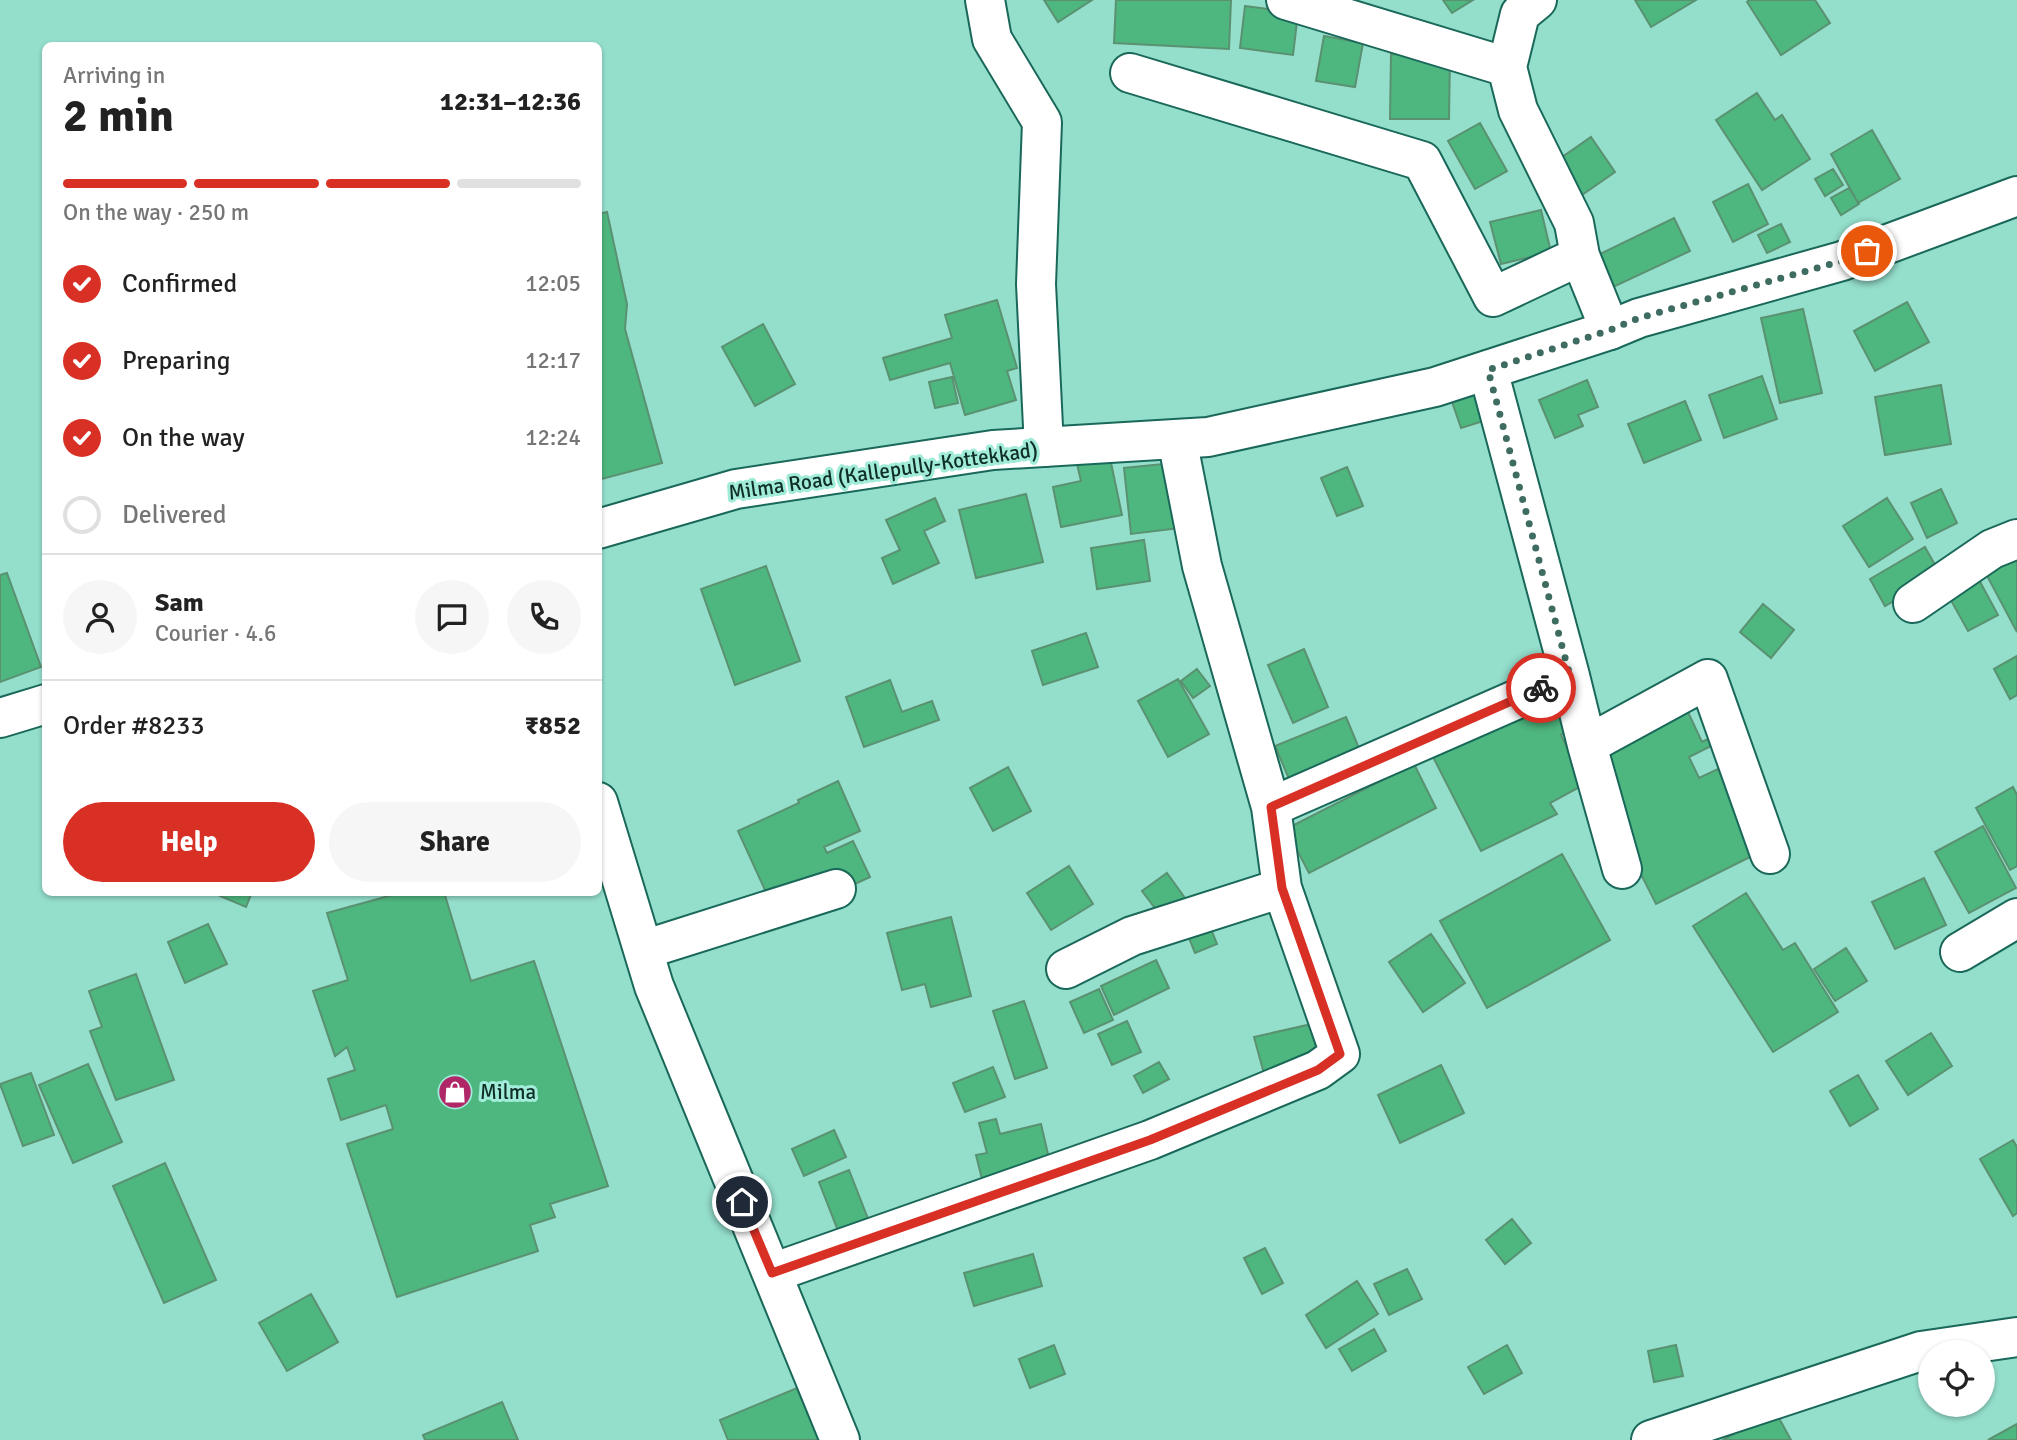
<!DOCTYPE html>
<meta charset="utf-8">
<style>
:root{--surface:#fff;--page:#f6f6f6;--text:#222;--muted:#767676;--line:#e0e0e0;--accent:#d93025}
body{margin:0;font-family:Signika,sans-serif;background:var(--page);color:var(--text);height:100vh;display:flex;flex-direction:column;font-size:26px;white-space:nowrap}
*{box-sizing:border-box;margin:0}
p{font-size:23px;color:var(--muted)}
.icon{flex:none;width:38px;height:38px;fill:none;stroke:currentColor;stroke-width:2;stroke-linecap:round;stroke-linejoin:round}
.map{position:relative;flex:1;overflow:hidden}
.panel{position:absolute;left:42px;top:42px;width:560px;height:854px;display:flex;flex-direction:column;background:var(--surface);border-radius:10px;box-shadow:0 2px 5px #0004}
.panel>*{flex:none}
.tools{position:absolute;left:1918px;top:1340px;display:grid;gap:14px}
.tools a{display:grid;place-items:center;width:77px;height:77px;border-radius:50%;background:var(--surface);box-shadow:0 2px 5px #0004;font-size:35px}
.pin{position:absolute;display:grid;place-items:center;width:60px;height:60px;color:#fff;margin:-30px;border:4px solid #fff;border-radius:50%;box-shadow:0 2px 7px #0007}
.courier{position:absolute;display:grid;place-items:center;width:70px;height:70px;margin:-35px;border:5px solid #d93025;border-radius:50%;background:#fff;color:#222;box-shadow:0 2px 9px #0007}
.overview em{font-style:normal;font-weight:800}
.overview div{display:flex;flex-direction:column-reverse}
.overview{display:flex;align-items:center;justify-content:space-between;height:119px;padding:0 21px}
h1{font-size:46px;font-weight:800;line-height:52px}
.bar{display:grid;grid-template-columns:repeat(4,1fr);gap:10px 7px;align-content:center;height:84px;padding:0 21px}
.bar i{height:9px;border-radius:5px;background:var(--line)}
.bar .on{background:var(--accent)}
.bar p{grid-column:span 4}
.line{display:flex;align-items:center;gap:18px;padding:0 21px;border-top:2px solid var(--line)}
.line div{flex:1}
.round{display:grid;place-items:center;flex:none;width:74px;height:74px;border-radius:37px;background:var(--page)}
ol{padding:0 21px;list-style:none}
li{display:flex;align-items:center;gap:21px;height:77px}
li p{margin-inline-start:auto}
li .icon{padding:7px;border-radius:50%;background:var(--accent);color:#fff;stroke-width:4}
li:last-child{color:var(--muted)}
li i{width:38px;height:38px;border:4px solid var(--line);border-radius:50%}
.action{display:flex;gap:14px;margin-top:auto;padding:14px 21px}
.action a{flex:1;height:80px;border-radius:42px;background:var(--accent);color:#fff;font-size:28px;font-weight:800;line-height:80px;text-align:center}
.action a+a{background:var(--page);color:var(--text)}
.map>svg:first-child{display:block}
.building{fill:#4eb77f;stroke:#5a9171;stroke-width:2}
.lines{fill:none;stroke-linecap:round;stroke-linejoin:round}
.minor-casing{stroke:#196859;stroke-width:42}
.secondary-casing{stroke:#196859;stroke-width:42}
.minor{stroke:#fff;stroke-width:38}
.secondary{stroke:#fff;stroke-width:38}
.done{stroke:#3e6c61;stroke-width:7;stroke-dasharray:0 12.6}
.route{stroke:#d93025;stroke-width:9}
.labels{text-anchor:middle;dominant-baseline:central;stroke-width:6;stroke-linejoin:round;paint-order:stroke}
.street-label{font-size:21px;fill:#0f2e27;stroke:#a1ebd9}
.poi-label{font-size:21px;fill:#0f2e27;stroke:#a1ebd9;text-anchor:start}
</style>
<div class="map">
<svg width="2017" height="1440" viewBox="0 0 2017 1440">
<rect width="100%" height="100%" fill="#94decc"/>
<!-- building -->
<path class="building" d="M1044,0h48l-34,22z
M1116,0h115l-2,49 -115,-6z
M1443,0h30l-21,13z
M1635,0h61l-45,27z
M1749,0h66l15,23 -49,32 -34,-53z
M1245,6l53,7 -5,42 -53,-7z
M1324,36l39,7 -8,44 -39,-6z
M1391,54l59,2 -1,63h-59z
M1757,93l18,27 7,-5 28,44 -48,31 -46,-70z
M1480,123l27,48 -32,18 -27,-48z
M1872,130l28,49 -42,24 -27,-49z
M1591,137l24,35 -36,25 -24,-35z
M1833,169l10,16 -18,11 -10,-17z
M1748,184l20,40 -35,18 -20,-40z
M1849,188l10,16 -18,11 -10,-17z
M1541,210l10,42 -50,12 -11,-42z
M607,212l20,92 -2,25 37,134 -64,17v-266z
M1674,218l16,33 -79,37 -15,-32z
M1781,224l9,18 -23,11 -9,-18z
M997,300l20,68 -10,3 9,29 -51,15 -15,-52 -60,17 -7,-22 69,-20 -7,-23z
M1907,302l22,40 -54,29 -21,-40z
M1803,309l19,84 -42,10 -19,-85z
M763,324l32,60 -40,22 -33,-59z
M1762,376l15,43 -53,19 -15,-43z
M952,377l6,26 -23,5 -6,-26z
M1587,380l11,27 -20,8 5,11 -28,12 -16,-38z
M1941,385l10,59 -66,11 -10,-58z
M1490,387l9,29 -38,12 -10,-29z
M1685,401l16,39 -57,23 -16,-39z
M1110,458l12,57 -61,12 -8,-40 28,-6 -4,-17z
M1173,463l8,65 -50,6 -7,-66z
M1347,467l16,39 -26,10 -16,-38z
M1941,489l16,34 -30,15 -16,-35z
M1026,494l17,68 -67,16 -17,-68z
M935,498l10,23 -21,10 15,32 -46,21 -11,-26 18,-8 -14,-30z
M1887,498l26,41 -44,28 -26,-41z
M1144,540l6,41 -53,8 -6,-41z
M1925,547l15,27 -55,32 -15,-27z
M2017,555v77l-32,-60z
M766,566l34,95 -65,24 -34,-96z
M7,573l34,94 -41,15v-107z
M1978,578l20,37 -30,16 -20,-36z
M1763,604l31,26 -23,28 -31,-26z
M1086,633l12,34 -55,18 -11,-34z
M1304,649l24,58 -35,16 -25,-58z
M2017,656v39l-7,4 -16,-30z
M1197,669l13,17 -17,12 -12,-17z
M1178,679l31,55 -41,23 -30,-56z
M890,680l12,32 30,-11 7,19 -75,27 -18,-50z
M1556,694l18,34 -13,7 24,49 -35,19 7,11 -76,37 -51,-100z
M1687,710l15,32 20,-10 3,7 -36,18 10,21 19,-9 42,83 -104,52 -51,-101 -8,-48z
M1346,717l20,48 -71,28 -20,-47z
M1414,764l22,44 -127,65 -23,-44z
M1008,767l23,44 -38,20 -23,-43z
M838,781l22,50 -36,16 3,6 26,-12 17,36 -45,21 -55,3 -32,-70 61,-28 -1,-3z
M2013,787l4,8v71l-7,4 -34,-62z
M1983,826l33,62 -47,25 -34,-61z
M1562,854l48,86 -123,68 -47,-87z
M1069,866l24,38 -42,26 -24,-37z
M1167,873l18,25 -25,17 -18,-24z
M1924,878l22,47 -51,24 -23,-47z
M221,892h31l-6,15 -26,-11z
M403,892h41l27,89 63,-20 74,225 -58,18 5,13 -25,8 8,26 -141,46 -50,-153 46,-15 -7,-24 -45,15 -13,-41 27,-9 -8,-23 -12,9 -22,-65 35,-11 -21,-67z
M1746,893l37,57 12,-7 43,69 -65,40 -80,-126z
M951,917l20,79 -40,11 -6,-23 -23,6 -15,-57z
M208,924l19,40 -42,19 -17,-41z
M1211,929l6,15 -22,9 -6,-15z
M1431,934l34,49 -42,29 -34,-50z
M1846,948l21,33 -32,20 -21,-32z
M1156,960l13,28 -55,27 -13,-29z
M136,974l38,106 -58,20 -26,-69 12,-4 -13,-36z
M1099,989l14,31 -29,13 -14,-31z
M1024,1001l23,67 -32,11 -22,-68z
M1127,1021l14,31 -29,13 -14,-31z
M1325,1021l10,43 -69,17 -12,-44z
M1931,1033l21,33 -44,29 -22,-34z
M1159,1062l10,17 -26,14 -9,-17z
M88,1064l34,78 -49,21 -34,-78z
M1441,1065l23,48 -64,30 -22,-48z
M993,1067l12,30 -40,15 -12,-29z
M31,1073l23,62 -31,11 -23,-62z
M1858,1075l20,34 -28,17 -20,-35z
M996,1119l4,15 41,-10 10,43 -68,16 -7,-28 11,-2 -8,-30z
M834,1130l12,27 -42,19 -12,-27z
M2013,1140l4,7v66l-4,3 -33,-57z
M165,1163l51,117 -52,23 -51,-117z
M849,1170l23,59 -30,12 -23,-59z
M1512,1219l19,24 -26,21 -19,-24z
M1265,1248l18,35 -21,11 -18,-36z
M1033,1254l9,32 -68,20 -10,-33z
M1407,1269l15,30 -33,16 -15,-31z
M1357,1281l21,33 -52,34 -20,-33z
M311,1294l27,48 -51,29 -28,-48z
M1374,1329l12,22 -34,20 -13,-22z
M1054,1345l11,29 -35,14 -11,-29z
M1507,1345l15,28 -38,21 -16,-27z
M1676,1345l7,31 -29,6 -6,-31z
M797,1388l22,52h-91l-8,-20z
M502,1402l16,38h-93l-2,-5z
M1775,1411l16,29h-68z
M2017,1424v16h-29z"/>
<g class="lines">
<!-- minor casing -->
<g class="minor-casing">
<path id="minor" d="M985,0l7,39 50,83 -6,162 8,163
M1286,0l221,67 13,-53 17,-14
M1507,67l11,43 56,113 6,33 30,74
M1130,73l292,88 71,136 87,-41
M1913,603l79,-54 25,-10
M1570,676l17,69 35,124
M1587,745l121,-66 62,175
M598,802l56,184 186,454
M1271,807l299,-131 -82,-306
M643,950l193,-61
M1960,952l57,-34
M1066,969l66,-33 150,-48
M772,1273l378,-133 168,-70 22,-16 -58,-166 -11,-81 -69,-241 -25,-127
M1651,1440l270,-89 96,-14"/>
</g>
<!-- secondary casing -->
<g class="secondary-casing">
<path id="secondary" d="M598,529l138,-40 257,-39 215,-13 227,-50 175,-57 29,-12 203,-57 175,-65
M0,718l46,-14"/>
</g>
<!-- minor -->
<use href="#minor" class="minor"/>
<!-- secondary -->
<use href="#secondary" class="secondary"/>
</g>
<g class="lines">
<!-- done -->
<path class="done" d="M1541,688l29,-12 -82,-306 122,-40 29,-12 203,-57 25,-10"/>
<!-- route -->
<path class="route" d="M742,1202l30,71 378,-133 168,-70 22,-16 -58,-166 -11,-81 270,-119"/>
</g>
<!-- icons -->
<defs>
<g id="shop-disc" transform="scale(1.75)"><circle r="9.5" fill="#b02768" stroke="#a1ebd9"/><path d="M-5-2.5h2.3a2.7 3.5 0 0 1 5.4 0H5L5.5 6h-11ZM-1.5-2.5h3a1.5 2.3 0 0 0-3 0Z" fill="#fff"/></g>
</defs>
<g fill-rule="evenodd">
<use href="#shop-disc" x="455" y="1092"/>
</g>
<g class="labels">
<!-- street labels -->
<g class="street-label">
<text transform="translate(883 471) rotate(-8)">Milma Road (Kallepully-Kottekkad)</text>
</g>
<!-- poi labels -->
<g class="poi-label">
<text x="480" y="1092">Milma</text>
</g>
</g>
</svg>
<div class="tools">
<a><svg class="icon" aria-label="locate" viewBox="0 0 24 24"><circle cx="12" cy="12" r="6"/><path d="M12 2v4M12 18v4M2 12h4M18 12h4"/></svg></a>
</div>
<div class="pin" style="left:1867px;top:251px;background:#ea580c"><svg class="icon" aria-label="bag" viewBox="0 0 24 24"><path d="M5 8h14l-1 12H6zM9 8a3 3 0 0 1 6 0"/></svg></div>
<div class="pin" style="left:742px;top:1202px;background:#1f2937"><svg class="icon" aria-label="home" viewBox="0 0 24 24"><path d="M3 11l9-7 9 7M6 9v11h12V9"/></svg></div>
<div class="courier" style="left:1541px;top:688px"><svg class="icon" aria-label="bike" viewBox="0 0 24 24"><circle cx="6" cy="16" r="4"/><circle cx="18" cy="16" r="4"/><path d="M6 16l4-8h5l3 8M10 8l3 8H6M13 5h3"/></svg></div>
<section class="panel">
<div class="overview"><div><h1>2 min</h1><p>Arriving in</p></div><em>12:31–12:36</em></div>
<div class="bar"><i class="on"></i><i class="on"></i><i class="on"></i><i></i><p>On the way · 250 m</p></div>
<ol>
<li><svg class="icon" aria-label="check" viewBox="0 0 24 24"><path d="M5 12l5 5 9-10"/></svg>Confirmed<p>12:05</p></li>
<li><svg class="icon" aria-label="check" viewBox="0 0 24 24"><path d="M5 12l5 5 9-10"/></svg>Preparing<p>12:17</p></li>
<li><svg class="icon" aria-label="check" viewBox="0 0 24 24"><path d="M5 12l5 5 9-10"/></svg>On the way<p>12:24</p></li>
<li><i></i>Delivered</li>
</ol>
<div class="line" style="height:126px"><a class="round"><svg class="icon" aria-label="person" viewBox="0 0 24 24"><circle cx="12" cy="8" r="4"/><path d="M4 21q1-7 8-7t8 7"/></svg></a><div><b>Sam</b><p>Courier · 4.6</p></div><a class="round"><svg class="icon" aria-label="chat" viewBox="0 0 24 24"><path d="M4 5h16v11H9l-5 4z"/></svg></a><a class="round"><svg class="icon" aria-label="phone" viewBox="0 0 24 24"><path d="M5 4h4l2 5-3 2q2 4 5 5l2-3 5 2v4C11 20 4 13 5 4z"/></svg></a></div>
<div class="line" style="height:91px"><div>Order #8233</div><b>₹852</b></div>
<div class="action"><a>Help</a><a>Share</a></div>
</section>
</div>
